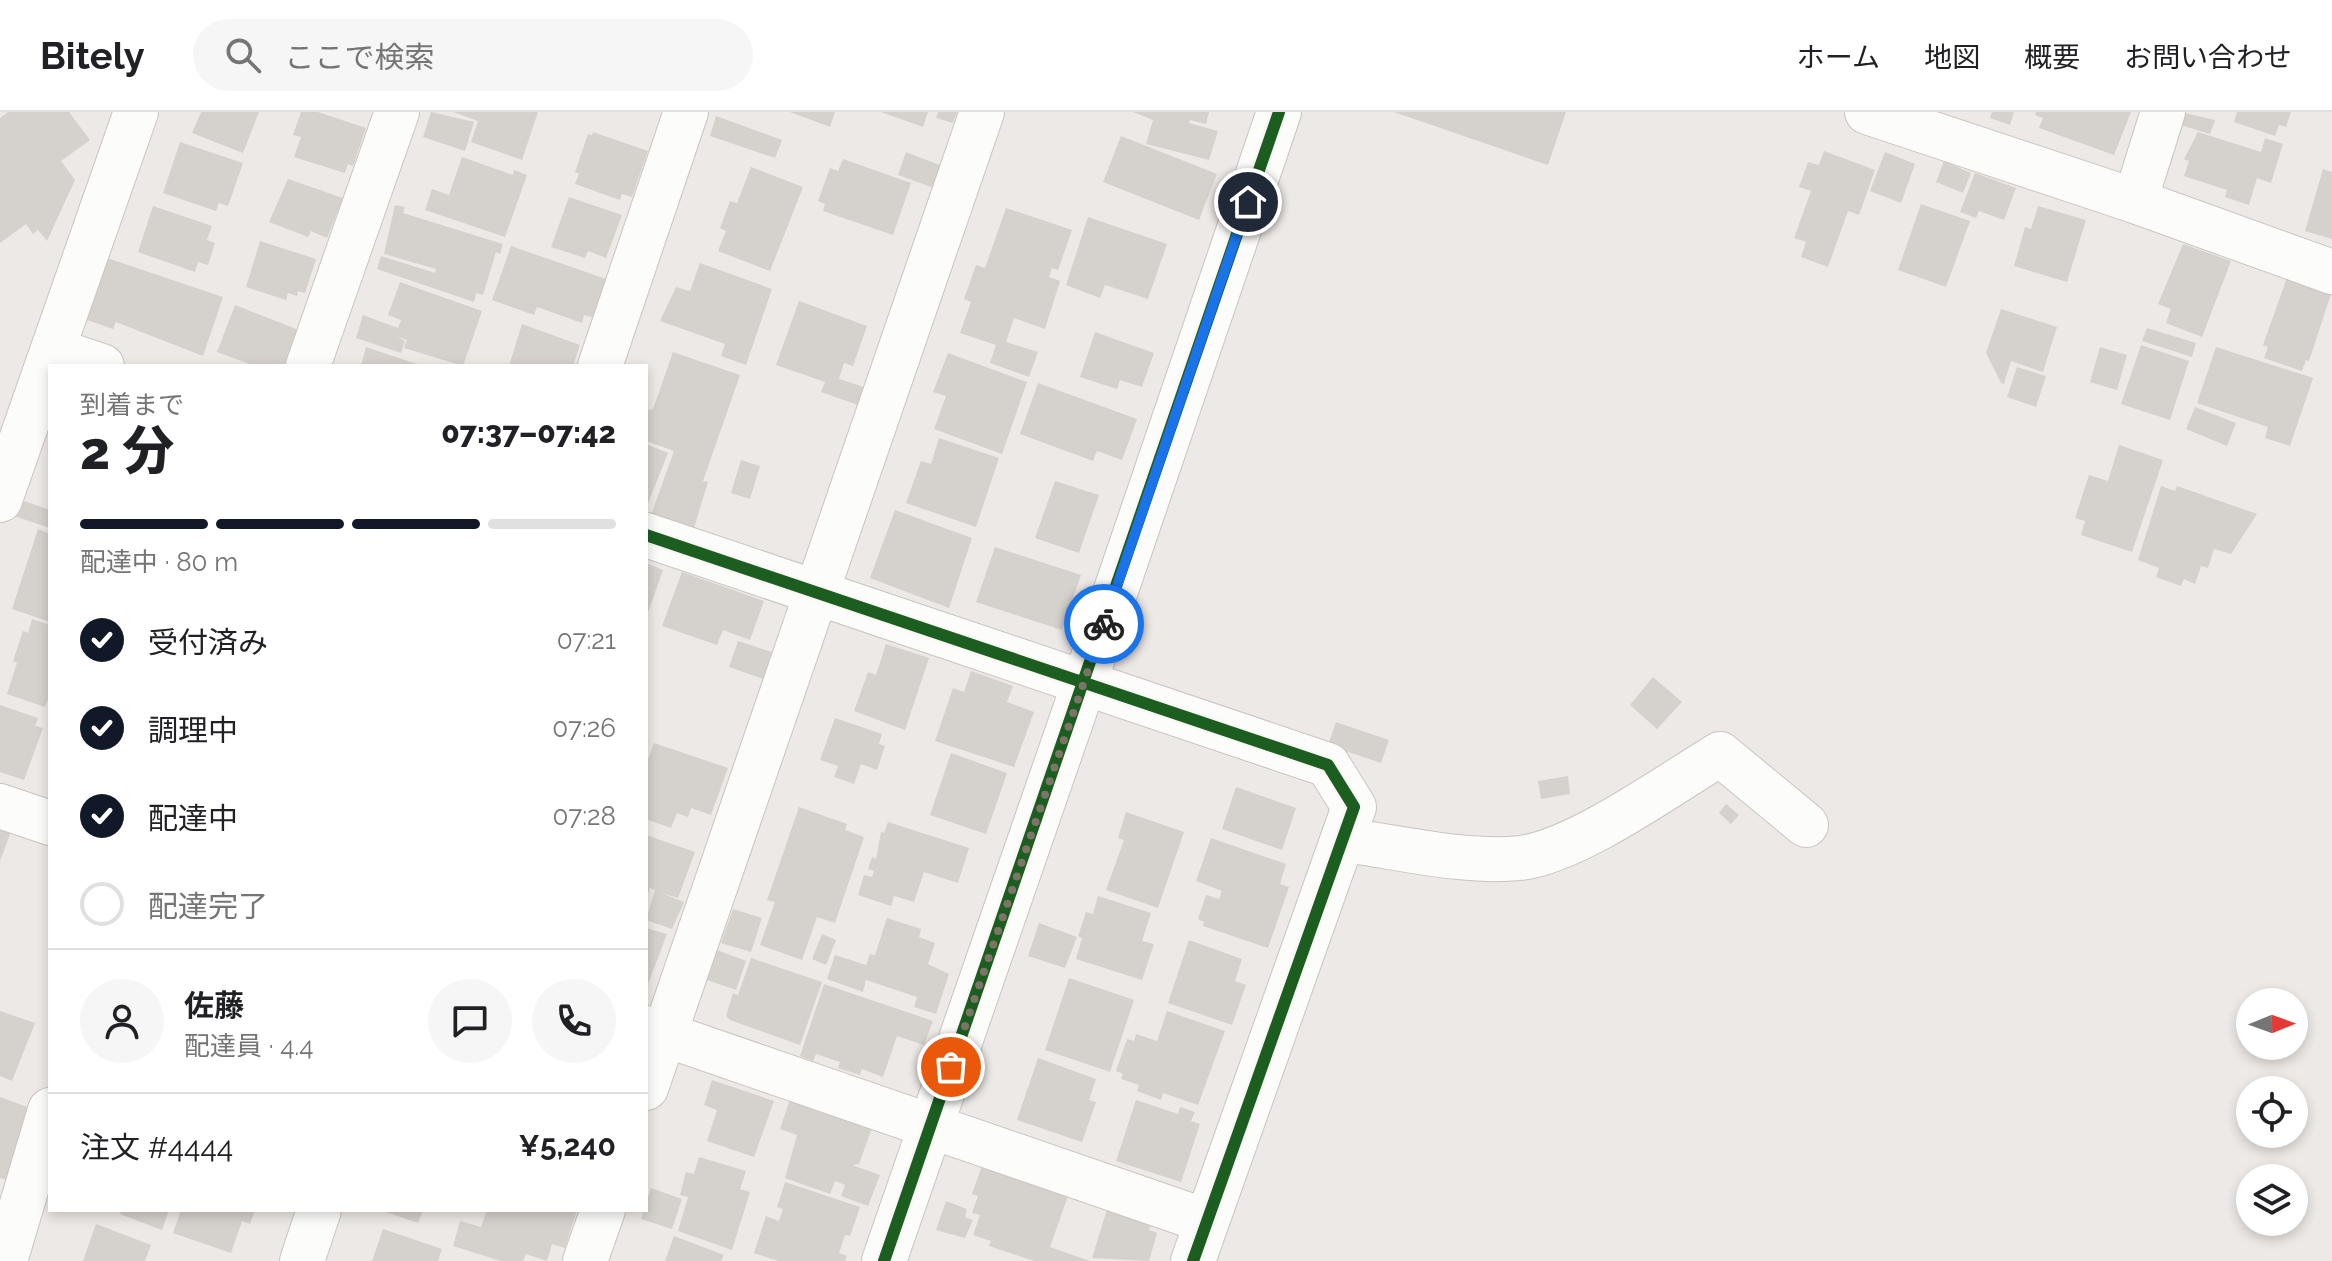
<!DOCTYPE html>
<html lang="ja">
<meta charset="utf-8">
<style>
:root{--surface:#fff;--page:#f6f6f6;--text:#202124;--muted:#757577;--line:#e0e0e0;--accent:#111827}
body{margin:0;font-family:Raleway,"Noto Sans JP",sans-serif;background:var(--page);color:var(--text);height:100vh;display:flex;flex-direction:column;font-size:30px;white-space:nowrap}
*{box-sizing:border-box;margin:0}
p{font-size:26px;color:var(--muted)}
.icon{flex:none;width:44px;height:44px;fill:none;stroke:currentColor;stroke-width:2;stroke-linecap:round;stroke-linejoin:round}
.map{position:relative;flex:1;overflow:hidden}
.drawer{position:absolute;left:48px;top:252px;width:600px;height:848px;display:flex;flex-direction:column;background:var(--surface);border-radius:0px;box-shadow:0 4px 12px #0003}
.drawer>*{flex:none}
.needle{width:52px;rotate:89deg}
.fabs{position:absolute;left:2236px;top:876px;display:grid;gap:16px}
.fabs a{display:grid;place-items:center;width:72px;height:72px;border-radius:50%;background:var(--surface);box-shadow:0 4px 12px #0003;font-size:40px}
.pin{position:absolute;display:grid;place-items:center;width:68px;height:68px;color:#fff;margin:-34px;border:4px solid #fff;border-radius:50%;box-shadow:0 2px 8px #0007}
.courier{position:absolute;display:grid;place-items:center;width:80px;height:80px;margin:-40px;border:6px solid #1a73e8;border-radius:50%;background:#fff;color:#222;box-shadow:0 2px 10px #0007}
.head em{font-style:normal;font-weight:800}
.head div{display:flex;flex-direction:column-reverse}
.head{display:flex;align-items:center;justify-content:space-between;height:136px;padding:0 32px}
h1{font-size:52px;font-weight:800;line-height:60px}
.bar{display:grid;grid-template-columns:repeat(4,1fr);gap:12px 8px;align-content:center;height:96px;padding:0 32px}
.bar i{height:10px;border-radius:6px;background:var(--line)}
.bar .on{background:var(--accent)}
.bar p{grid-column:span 4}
.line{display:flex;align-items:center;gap:20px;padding:0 32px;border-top:2px solid var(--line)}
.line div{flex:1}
.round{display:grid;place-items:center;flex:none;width:84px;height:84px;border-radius:42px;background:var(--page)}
ol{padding:0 32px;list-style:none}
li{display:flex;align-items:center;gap:24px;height:88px}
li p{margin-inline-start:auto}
li .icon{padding:8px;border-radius:50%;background:var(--accent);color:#fff;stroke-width:4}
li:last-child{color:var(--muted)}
li i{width:44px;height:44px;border:4px solid var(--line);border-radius:50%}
header{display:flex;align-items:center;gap:48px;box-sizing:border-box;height:112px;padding:0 40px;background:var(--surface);border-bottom:2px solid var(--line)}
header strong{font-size:38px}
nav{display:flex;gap:44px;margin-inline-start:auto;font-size:28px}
.search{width:560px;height:72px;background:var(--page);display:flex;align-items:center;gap:20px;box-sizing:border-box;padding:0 28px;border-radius:44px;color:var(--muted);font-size:30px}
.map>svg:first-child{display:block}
.building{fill:#d5d2ce}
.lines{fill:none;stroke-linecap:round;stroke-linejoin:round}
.street-casing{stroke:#c8c5c2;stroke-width:46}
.secondary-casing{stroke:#c8c5c1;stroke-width:46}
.street{stroke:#fcfcfb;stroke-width:44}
.secondary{stroke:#fcfcfb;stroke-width:44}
.cycleway-casing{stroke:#faf7f5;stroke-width:17}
.cycleway{stroke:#1b5e20;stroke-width:12}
.done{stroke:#7c7567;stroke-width:8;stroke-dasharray:0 14.4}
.route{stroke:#1a73e8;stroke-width:10}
</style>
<header>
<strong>Bitely</strong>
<div class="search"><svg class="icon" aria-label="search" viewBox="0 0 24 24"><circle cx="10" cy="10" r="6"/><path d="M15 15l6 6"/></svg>ここで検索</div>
<nav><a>ホーム</a><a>地図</a><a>概要</a><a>お問い合わせ</a></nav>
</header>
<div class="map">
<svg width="2332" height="1149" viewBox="0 0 2332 1149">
<rect width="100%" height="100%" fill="#ece9e6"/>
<!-- building -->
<path class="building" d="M8,0h61l21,28 -29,21 14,19 -28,61 -9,-11 -5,4 -7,-10 -26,19v-125z
M201,0h58l-16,41 -51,-20z
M301,0h17l48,16 -13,38 -5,-2 -3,9 -51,-16 7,-20 -8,-2z
M431,0l43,10 -9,29 -42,-14z
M453,0h85l-16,48 -51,-18 7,-21z
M790,0h45l-5,15z
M881,0h47l-5,15z
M938,0h19l-4,11 -17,-5z
M1133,0h76l-3,12 -16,-4 -1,3 29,8 -9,29 -63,-16 7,-24z
M1394,0h172l-18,53z
M1992,0h22l-4,13 -20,-7z
M2036,0h95l-17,43 -75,-27 4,-10 -8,-3z
M2181,0l34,8 -5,14 -33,-10z
M2237,0h54l-5,15 -7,-2 -4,11 -41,-14z
M716,4l66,24 -7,18 -65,-22z
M593,20l55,19 -16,46 -10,-3 -2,6 -45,-16 4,-10 -4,-2 13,-38 4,1z
M2198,20l63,20 4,-14 18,6 -12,39 -14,-5 -8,27 -24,-8 2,-7 -43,-14 5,-15 -5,-2z
M1121,24l96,38 -18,46 -96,-38z
M180,30l63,21 -15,43 -9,-3 -3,8 -53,-18z
M1824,39l51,19 -16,45 -11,-4 -20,56 -27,-10 5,-15 -12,-4 17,-47 -12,-4 9,-25 11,3z
M906,40l36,14 -8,22 -36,-13z
M1885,40l30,12 -14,39 -31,-12z
M462,45l51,18 1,-5 13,5 -22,62 -80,-27 7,-21 17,6z
M843,47l68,24 -18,52 -70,-24 2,-7 -7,-3 12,-33 8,3z
M1944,49l27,12 -8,20 -27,-11z
M751,55l52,20 -33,84 -52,-20 8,-20 -6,-3 10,-27 7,2z
M2323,57l9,3v67l-27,-8z
M1975,61l41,15 -12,32 -25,-9 -3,7 -16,-6z
M288,67l55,19 -16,40 -16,-7 -3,6 -39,-15z
M569,85l53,18 -16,43 -18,-7 -3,7 -34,-11z
M1921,92l49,17 -24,66 -48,-17z
M395,93l10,2 -2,6 100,31 -3,10 -4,-2 -13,43 -7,-2 -2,9 -97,-33 4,-13 54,17 1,-4 -52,-15z
M153,94l59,20 -5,14 8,3 -7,22 -10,-3 -3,10 -57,-20z
M2038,94l48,14 -19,62 -53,-16 11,-39 6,2z
M1006,96l66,22 -14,40 -6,-2 -3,9 11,4 -15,48 -31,-11 -8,24 32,10 -9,25 -39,-14 6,-18 -36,-12 11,-31 -7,-3 12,-34 9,3z
M1088,105l79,27 -19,55 -43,-14 -5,13 -34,-13z
M260,129l56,18 -11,34 -7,-2 -1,5 -9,-3 -2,7 -40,-13z
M2183,132l48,17 -29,76 -36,-14 5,-14 -13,-5z
M511,134l98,34 -14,38 -11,-3 -2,8 -45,-16 -3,8 -42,-15z
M107,146l116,39 -20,59 -87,-34 -3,7 -26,-9 4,-12 -16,-5z
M700,151l72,26 -26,76 -25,-9 4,-12 -65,-23 16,-34 14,4z
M2288,163l44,16 -23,70 -3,-1 -4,11 -38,-13 4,-11 -5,-2z
M400,170l82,29 -19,55 -59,-18 3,-8 -10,-3 8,4 -4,12 -45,-15 7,-23 35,13 3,-8 -13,-5z
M799,189l68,25 -14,40 -9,-3 -5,16 25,8 -6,18 -37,-13 4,-10 -49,-17z
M235,193l64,25 -13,36h-31l-38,-14z
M2001,197l56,18 -14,45 -32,-11 -7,23 -3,-1 -15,-30z
M522,212l58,21 -7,21h-64z
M2147,216l49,15 -4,14 -50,-16z
M1095,220l59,21 -12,34 -22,-7 -3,9 -37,-12z
M2141,233l48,16 -19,59 -49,-16z
M366,235l54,18v1h-59z
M2100,235l27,8 -10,35 -27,-8z
M2216,235l97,31 -23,68 -25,-8 3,-11 -71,-24z
M673,240l67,23 -37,106 5,1 -14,46 -43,-13 23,-64 -28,-10v-31l7,-1z
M948,241l79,29 -25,72 -68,-25 12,-33 -13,-4z
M2017,255l29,9 -10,31 -29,-10z
M1038,271l99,36 -15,41 -25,-9 -4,10 -73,-27z
M2195,295l41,16 -9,23 -41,-17z
M939,326l60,20 -23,69 -70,-24 15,-42 10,3z
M646,332l22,9 -22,55z
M2119,333l44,15 -31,92 -51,-17 4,-14 -10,-3 14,-43 19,6z
M741,348l19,6 -10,33 -19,-6z
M1055,369l44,14 -20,58 -44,-15z
M2161,374l14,5 2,-5 80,28 -26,40 -17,-5 -6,19 -7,-2 -6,18 -11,-5 -3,7 -25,-9 3,-9 -21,-8z
M13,385l37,13v18l-42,-14z
M895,398l77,28 -23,70 -79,-30z
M38,417l12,5v88l-38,-13z
M995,435l86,28 -19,55 -86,-28z
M646,451l17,7 -17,48z
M682,460l82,29 -14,39 -27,-10 -6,15 -55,-19z
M32,507l18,6v69l-5,13 -38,-13 10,-31 -4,-2 10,-30 5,2z
M738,529l34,11 -9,27 -34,-12z
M886,532l43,14 -24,72 -51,-19 14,-39 8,3z
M971,559l42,15 -6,16 27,10 -20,55 -79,-26 18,-53 11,4z
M1653,565l29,25 -25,27 -27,-24z
M0,593l38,13 -3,8 8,2 -19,52 -24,-8z
M835,606l47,16 -3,10 6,2 -8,24 -16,-6 -7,20 -20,-7 4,-11 -18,-6z
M1336,610l53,18 -8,23 -53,-18z
M654,631l74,25 -17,47 -20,-7 -3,9 -11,-4 -6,15 -25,-9v-54z
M951,641l56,20 -21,61 -56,-19z
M1568,664l2,18 -29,5 -3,-18z
M1236,675l60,21 -14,42 -60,-21z
M1726,692l13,11 -8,9 -12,-11z
M799,695l48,17 -2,6 19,7 -29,86 -18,-6 -15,43 -42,-15 15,-43 -8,-2z
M1126,700l58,20 -26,76 -52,-18 18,-50 -6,-2z
M888,710l81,26 -11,35 -34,-11 -10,30 -20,-6 -3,10 -33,-11 6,-20 8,2 2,-6 -6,-2 4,-12 4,2 5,-27 3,1z
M0,713l12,4 -12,32z
M646,723l49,17 -17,46 -17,-5 23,9 -12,27 -26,-9 9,-30 -5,-2 -4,10z
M1211,726l75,26 -6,20 9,3 -21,61 -65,-22 1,-4 -6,-3 8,-24 13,4 3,-8 -26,-10z
M1098,784l53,17 -9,28 12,3 -12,36 -66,-21 6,-21 -4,-2 8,-24 7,2z
M733,797l29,9 -11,34 -30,-9z
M887,806l34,11 -2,8 16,6 -7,21 21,10 -13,40 -22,-7 3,-10 -51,-17 -3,12 -36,-13 8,-24 31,10 4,-11 5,1z
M1039,811l38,14 -12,31 -37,-12z
M646,816l21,6 -21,55z
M822,822l14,6 -10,25 -14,-6z
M1189,828l53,19 -7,22 11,4 -14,40 -64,-22z
M717,838l29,11 -10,29 -29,-10z
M751,846l71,24 -22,63 -70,-25 -4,-4 7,-23 5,2z
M1069,866l65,22 -24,72 -65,-22z
M824,872l109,37 -9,24 -27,-9 -14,41 -21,-8 -2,6 -22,-7 2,-6 -24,-8 -3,7 -13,-5z
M0,899l35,12 -23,58 -12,-5z
M1167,899l58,20 -27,74 -35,-12 -2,7 -24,-9 2,-6 -18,-6 2,-5 -7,-3 11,-32 7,2 2,-7 21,7z
M1038,946l58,21 -7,21 7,2 -14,40 -65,-22z
M712,968l62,21 -20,56 -47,-16 10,-31 -13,-5z
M0,985l38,14 -31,69 -7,-2z
M790,987l82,29 -13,36 -7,1 28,10 -12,31 -27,-10 4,-11 -10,-4 -5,13 -45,-16 12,-43 -17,-6z
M1136,988l42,14 2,-7 15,5 -4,9 9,3 -19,58 -65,-21z
M699,1045l47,14 -6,18 10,3 -18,58 -54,-19 10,-34 -8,-2 6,-23 8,2z
M983,1051l85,33 -18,51 40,14h-56l-45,-15 2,-5 -18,-6 7,-20 -8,-2 6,-17 -6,-2z
M785,1070l75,25 -10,29 -5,-1 -6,18 8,3 -2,5h-67l-24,-8 12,-37 13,5 4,-12 -6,-2z
M651,1076l31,11 -10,30 -31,-10z
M946,1089l21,8 -2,8 8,3 -8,18 -29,-8z
M1108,1094l44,14 -3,10 8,3 -8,28 -57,-3z
M121,1098h48l-7,20 -42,-16z
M181,1098h74l-5,14 -8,-3 -11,32 -58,-20z
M380,1098h43l-5,13z
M487,1098h90l-12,38 -13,-4 -5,17 -21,-7 -3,7h-22l-48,-15 7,-25 21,6z
M96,1112l55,21 -6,16h-62z
M383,1117l59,20 -4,12h-66z
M674,1124l50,19 -3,6h-56z"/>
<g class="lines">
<!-- street casing -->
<g class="street-casing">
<path id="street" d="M1867,0l268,89 197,71
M2135,89l28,-89
M54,238l48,16
M308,254l89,-254
M600,254l86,-254
M0,388l136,-388
M646,423l682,230 26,42 -161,454
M0,694l50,17
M1344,728c54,7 123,24 176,18 56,-6 150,-74 200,-104l86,71
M646,916l560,193
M646,976l336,-976
M5,1149l45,-151
M302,1149l17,-51
M585,1149l18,-51
M884,1149l201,-580"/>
</g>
<!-- secondary casing -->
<g class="secondary-casing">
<path id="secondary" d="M1085,569l194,-569"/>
</g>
<!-- street -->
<use href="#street" class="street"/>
<!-- secondary -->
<use href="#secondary" class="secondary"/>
<!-- cycleway casing -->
<g class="cycleway-casing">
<path id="cycleway" d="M646,423l682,230 26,42 -161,454
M884,1149l395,-1149"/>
</g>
<!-- cycleway -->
<use href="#cycleway" class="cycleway"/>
</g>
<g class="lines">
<!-- done -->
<path class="done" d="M951,955l153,-443"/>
<!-- route -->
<path class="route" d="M1104,512l144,-422"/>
</g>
</svg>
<div class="fabs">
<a><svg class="needle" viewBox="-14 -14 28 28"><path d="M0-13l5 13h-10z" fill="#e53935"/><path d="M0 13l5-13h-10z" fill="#757577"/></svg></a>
<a><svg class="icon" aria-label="locate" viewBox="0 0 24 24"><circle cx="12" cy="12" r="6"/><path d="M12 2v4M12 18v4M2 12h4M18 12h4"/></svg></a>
<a><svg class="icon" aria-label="layers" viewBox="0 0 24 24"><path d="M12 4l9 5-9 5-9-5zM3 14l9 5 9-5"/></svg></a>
</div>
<div class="pin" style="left:951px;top:955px;background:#ea580c"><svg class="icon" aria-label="bag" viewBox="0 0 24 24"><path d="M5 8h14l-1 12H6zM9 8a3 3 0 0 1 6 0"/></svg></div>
<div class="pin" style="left:1248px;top:90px;background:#1f2937"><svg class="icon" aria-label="home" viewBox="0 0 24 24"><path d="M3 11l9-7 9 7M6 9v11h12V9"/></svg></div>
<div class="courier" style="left:1104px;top:512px"><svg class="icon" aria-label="bike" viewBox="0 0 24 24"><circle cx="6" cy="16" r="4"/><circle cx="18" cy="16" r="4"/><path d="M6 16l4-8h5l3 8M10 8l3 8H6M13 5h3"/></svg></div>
<section class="drawer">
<div class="head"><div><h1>2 分</h1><p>到着まで</p></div><em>07:37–07:42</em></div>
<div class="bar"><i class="on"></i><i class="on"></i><i class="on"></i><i></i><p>配達中 · 80 m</p></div>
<ol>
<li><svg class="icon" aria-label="check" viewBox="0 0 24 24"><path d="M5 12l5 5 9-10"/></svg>受付済み<p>07:21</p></li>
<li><svg class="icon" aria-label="check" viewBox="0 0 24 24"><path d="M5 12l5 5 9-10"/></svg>調理中<p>07:26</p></li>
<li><svg class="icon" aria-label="check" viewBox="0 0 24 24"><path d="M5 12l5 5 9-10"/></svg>配達中<p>07:28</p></li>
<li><i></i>配達完了</li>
</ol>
<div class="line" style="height:144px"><a class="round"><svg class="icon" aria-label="person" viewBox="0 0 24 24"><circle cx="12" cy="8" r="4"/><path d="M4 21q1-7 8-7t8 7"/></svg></a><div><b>佐藤</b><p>配達員 · 4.4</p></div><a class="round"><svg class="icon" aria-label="chat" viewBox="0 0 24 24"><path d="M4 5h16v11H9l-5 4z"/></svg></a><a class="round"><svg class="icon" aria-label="phone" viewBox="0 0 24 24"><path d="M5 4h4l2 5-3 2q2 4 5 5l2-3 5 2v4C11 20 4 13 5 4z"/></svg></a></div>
<div class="line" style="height:104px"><div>注文 #4444</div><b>¥5,240</b></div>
</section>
</div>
